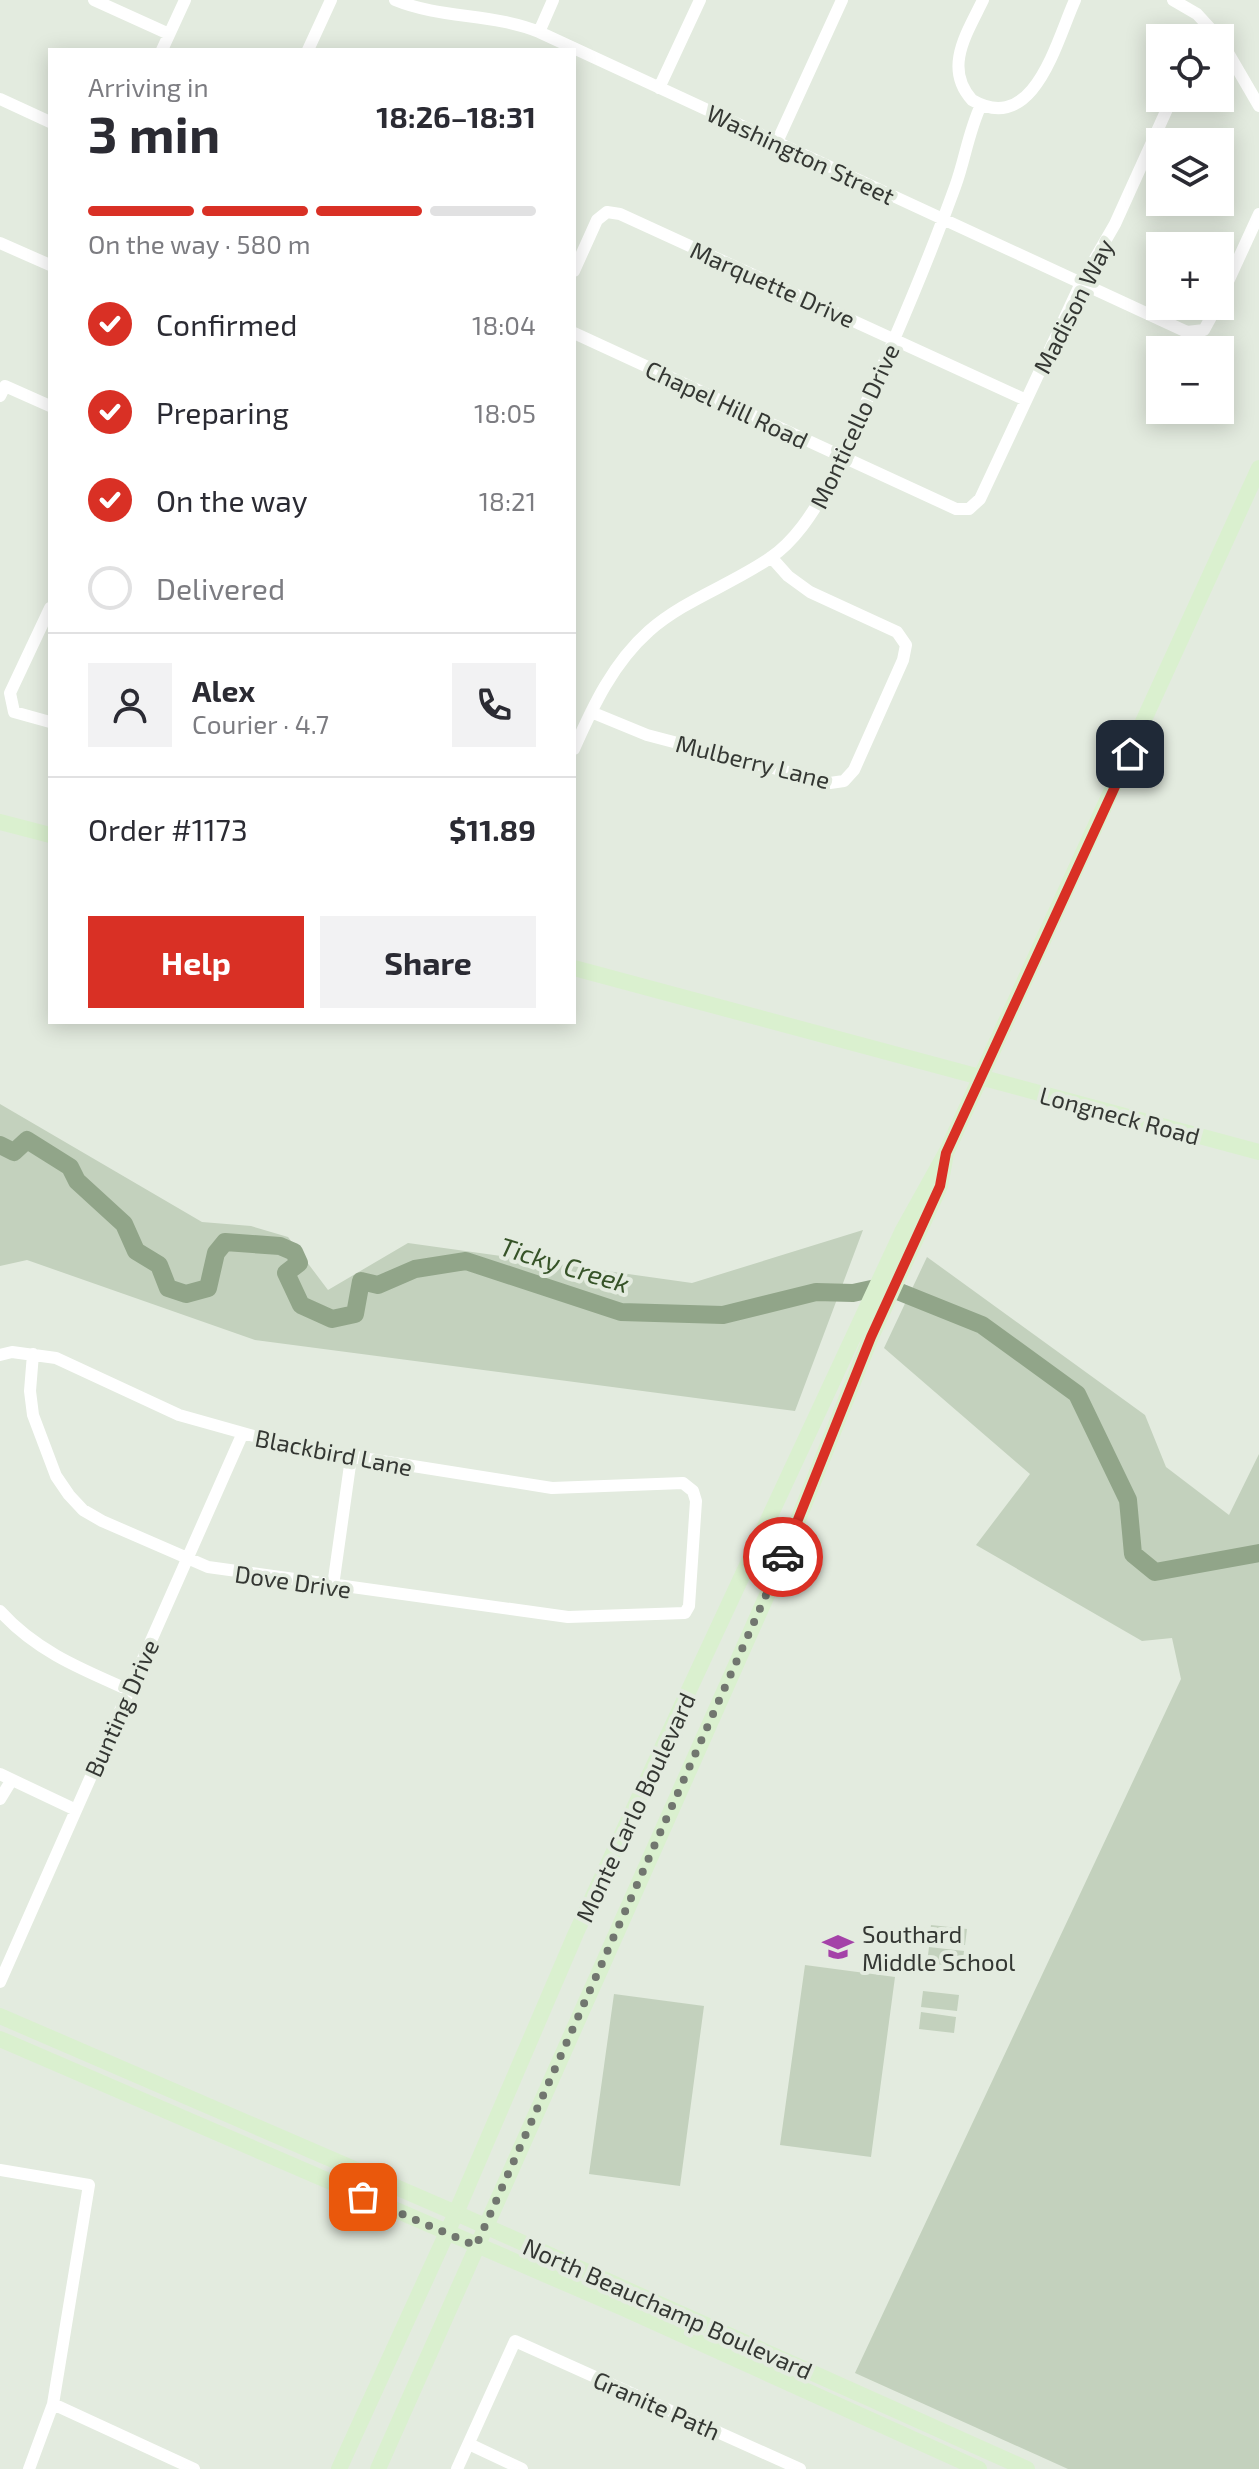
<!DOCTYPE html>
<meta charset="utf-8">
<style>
:root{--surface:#fff;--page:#f2f2f3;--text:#2b2b33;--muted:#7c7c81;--line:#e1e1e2;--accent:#d93025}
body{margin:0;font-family:"Exo 2",sans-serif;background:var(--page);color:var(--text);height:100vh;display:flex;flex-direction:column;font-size:30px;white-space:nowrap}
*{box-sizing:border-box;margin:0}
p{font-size:26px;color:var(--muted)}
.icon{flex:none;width:44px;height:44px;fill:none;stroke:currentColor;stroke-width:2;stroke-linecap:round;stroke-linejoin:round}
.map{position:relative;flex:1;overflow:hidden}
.drawer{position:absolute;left:48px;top:48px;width:528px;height:976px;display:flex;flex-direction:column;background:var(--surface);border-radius:0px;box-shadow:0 4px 20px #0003}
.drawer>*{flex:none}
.controls{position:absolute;left:1146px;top:24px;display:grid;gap:16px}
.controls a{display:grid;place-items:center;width:88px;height:88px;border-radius:0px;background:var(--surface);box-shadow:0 4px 20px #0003;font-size:40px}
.pin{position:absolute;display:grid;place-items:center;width:68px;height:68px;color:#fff;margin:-34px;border-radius:16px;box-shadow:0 4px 12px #0006}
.courier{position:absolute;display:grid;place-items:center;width:80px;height:80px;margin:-40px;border:6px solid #d93025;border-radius:50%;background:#fff;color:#222;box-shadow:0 2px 10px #0007}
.summary em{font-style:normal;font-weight:700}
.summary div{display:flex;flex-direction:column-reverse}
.summary{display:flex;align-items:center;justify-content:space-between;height:136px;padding:0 40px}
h1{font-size:52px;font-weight:700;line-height:60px}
.bar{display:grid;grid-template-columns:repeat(4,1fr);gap:12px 8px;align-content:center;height:96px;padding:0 40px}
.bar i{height:10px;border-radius:6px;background:var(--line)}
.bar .current{background:var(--accent)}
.bar p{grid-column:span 4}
.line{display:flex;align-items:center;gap:20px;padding:0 40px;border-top:2px solid var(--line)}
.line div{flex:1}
.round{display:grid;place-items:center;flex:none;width:84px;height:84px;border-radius:0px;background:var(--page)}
ol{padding:0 40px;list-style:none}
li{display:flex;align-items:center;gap:24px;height:88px}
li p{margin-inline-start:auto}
li .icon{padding:8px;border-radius:50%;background:var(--accent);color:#fff;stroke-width:4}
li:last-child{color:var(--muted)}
li i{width:44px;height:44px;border:4px solid var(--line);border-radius:50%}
.cta{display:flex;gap:16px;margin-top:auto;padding:16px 40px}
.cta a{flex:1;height:92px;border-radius:0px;background:var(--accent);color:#fff;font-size:32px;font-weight:700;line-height:92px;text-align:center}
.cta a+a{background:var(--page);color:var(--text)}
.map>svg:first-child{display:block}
.green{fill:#c3d1bd}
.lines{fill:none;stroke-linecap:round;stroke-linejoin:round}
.river{stroke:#91a589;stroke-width:18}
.street{stroke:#fff;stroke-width:12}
.secondary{stroke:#daf0cf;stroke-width:16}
.done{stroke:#71766f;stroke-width:8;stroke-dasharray:0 14.4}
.route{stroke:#d93025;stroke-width:10}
.labels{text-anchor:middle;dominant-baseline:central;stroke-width:8;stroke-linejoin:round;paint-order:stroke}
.street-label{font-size:24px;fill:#343733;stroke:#e3ebdf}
.poi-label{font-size:24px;fill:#343733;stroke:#e3ebdf;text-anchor:start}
.water-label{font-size:26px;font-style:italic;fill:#365328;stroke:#e3ebdf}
</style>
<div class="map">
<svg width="1259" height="2469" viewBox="0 0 1259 2469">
<rect width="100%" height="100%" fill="#e3ebdf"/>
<!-- green -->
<path class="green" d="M0,1104l202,118 49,4 37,11 40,53 80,-47 284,40 171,-53 -68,181 -540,-71 -228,-80 -27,6z
M927,1257l218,158 21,52 63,48 30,-61v1015h-191l-213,-96 326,-694 -9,-41 -30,3 -166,-96 54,-71 -146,-126z
M931,1925l36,4 -2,16 -36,-4z
M929,1947l35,4 -2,16 -35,-4z
M805,1965l90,12 -24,180 -91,-12z
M923,1991l36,4 -2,16 -36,-4z
M614,1994l90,12 -24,180 -91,-12z
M921,2012l35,5 -2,16 -35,-4z"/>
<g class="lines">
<!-- river -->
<path class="river" d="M0,1145l14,7 13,-12 43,27 7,14 47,43 12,27 23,14 9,23 18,6 22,-6 8,-35 9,-11 55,4 14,6 5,11 -13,10 15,32 31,14 23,-5 6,-33 17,4 37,-16 51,-8 155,51 102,3 93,-23 37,1 32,-7 97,39 95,69 51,106 5,54 22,18 104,-19"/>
<!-- street -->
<path class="street" d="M94,0l75,34
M395,0c46,19 97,13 144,32l648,300 17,-2 13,-24
M983,0c-16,33 -40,68 -11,100 62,36 84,-58 103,-100
M1173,0l24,14 22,24
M539,32l14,-32
M1220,39l39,67
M162,50l23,-50
M308,50l23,-50
M659,88l41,-88
M0,99l50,23
M777,142l65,-142
M0,243l50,22
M574,271l23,-51 10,-8 13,2 406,186
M1220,299l39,-85
M574,333l382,176h13l11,-10 101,-216 34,-59 57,-126
M0,396l5,-10 45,20
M50,608l-40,85 4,19 36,10
M591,712l56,23 183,48 14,-2 10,-11 49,-110 3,-15 -9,-13 -87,-40 -22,-16 -17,-19
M574,749c19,-43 39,-86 75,-118 35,-31 82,-46 121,-73 25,-17 42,-44 57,-70 46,-99 91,-199 128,-301 10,-27 13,-54 26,-82
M0,1355l12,-3 44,6 123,57 114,32 259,41 131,-5 10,8 3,10 -7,105 -4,7 -117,4 -360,-50 -106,-46 -19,-11 -14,-15 -13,-19 -23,-61 -3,-24 3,-37
M333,1586l18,-128
M0,1611c36,40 81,58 129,79
M0,1774l76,36
M0,1799l11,-18
M0,1982l242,-547
M0,2170l89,15 -36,219 -24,65
M53,2404l141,65
M469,2444l53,25
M457,2469l58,-128 285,128"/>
<!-- secondary -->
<path class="secondary" d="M0,822l50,13
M574,968l685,184
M0,2016l456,197 571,256
M0,2039l623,269 356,161
M339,2469l117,-256 120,-280 326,-701 44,-79 313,-685
M378,2469l398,-894 95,-238 69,-151 5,-27"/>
</g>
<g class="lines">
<!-- done -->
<path class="done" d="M363,2197l113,49 307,-689"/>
<!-- route -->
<path class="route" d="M783,1557l88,-220 69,-151 6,-33 184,-399"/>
</g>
<!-- icons -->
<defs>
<g id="school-bare" transform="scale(2.4)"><path d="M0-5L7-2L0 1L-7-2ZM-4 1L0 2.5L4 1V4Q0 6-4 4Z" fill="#a442a8" stroke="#e3ebdf" stroke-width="2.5" paint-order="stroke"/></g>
</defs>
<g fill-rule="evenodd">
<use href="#school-bare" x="838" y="1947"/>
</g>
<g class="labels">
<!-- street labels -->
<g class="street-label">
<text transform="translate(801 154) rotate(25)">Washington Street</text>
<text transform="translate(773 284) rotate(24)">Marquette Drive</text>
<text transform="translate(1073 306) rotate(-63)">Madison Way</text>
<text transform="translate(727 404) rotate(25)">Chapel Hill Road</text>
<text transform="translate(854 426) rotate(-65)">Monticello Drive</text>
<text transform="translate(753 761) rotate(14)">Mulberry Lane</text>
<text transform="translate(1120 1115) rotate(15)">Longneck Road</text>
<text transform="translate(334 1452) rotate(11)">Blackbird Lane</text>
<text transform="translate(293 1581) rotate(8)">Dove Drive</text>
<text transform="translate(121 1708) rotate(-66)">Bunting Drive</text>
<text transform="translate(635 1807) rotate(-65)">Monte Carlo Boulevard</text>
<text transform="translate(668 2308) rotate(24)">North Beauchamp Boulevard</text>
<text transform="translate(657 2405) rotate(24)">Granite Path</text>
</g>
<!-- poi labels -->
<g class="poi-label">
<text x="862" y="1933">Southard<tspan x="862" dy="28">Middle School</tspan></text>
</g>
<!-- water labels -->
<g class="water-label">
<text transform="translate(565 1264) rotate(17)">Ticky Creek</text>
</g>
</g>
</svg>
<div class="controls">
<a><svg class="icon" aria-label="locate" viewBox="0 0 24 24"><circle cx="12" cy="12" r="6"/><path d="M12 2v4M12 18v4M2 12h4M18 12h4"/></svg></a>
<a><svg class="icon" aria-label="layers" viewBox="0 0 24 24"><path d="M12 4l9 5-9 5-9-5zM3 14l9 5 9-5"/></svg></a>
<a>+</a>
<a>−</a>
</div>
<div class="pin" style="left:363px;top:2197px;background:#ea580c"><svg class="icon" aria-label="bag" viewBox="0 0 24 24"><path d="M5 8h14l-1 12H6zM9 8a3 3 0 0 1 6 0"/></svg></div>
<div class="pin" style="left:1130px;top:754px;background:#1f2937"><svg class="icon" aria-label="home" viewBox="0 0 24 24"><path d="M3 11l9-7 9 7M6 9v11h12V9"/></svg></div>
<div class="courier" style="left:783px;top:1557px"><svg class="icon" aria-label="car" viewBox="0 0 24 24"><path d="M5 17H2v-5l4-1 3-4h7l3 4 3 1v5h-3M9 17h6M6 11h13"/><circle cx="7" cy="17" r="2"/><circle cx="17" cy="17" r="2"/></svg></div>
<section class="drawer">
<div class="summary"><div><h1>3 min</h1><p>Arriving in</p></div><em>18:26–18:31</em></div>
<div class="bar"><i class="current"></i><i class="current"></i><i class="current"></i><i></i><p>On the way · 580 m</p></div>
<ol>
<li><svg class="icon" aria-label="check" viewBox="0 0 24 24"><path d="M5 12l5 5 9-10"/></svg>Confirmed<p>18:04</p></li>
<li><svg class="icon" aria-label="check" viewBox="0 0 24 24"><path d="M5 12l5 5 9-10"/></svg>Preparing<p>18:05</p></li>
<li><svg class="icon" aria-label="check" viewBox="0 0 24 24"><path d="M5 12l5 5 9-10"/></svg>On the way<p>18:21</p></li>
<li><i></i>Delivered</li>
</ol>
<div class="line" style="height:144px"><a class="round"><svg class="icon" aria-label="person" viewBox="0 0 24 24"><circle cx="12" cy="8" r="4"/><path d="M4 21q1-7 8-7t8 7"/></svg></a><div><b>Alex</b><p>Courier · 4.7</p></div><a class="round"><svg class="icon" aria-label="phone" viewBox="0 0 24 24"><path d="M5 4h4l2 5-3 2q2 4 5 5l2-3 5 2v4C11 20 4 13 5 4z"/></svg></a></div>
<div class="line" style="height:104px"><div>Order #1173</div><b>$11.89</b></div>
<div class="cta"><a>Help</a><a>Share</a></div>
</section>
</div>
